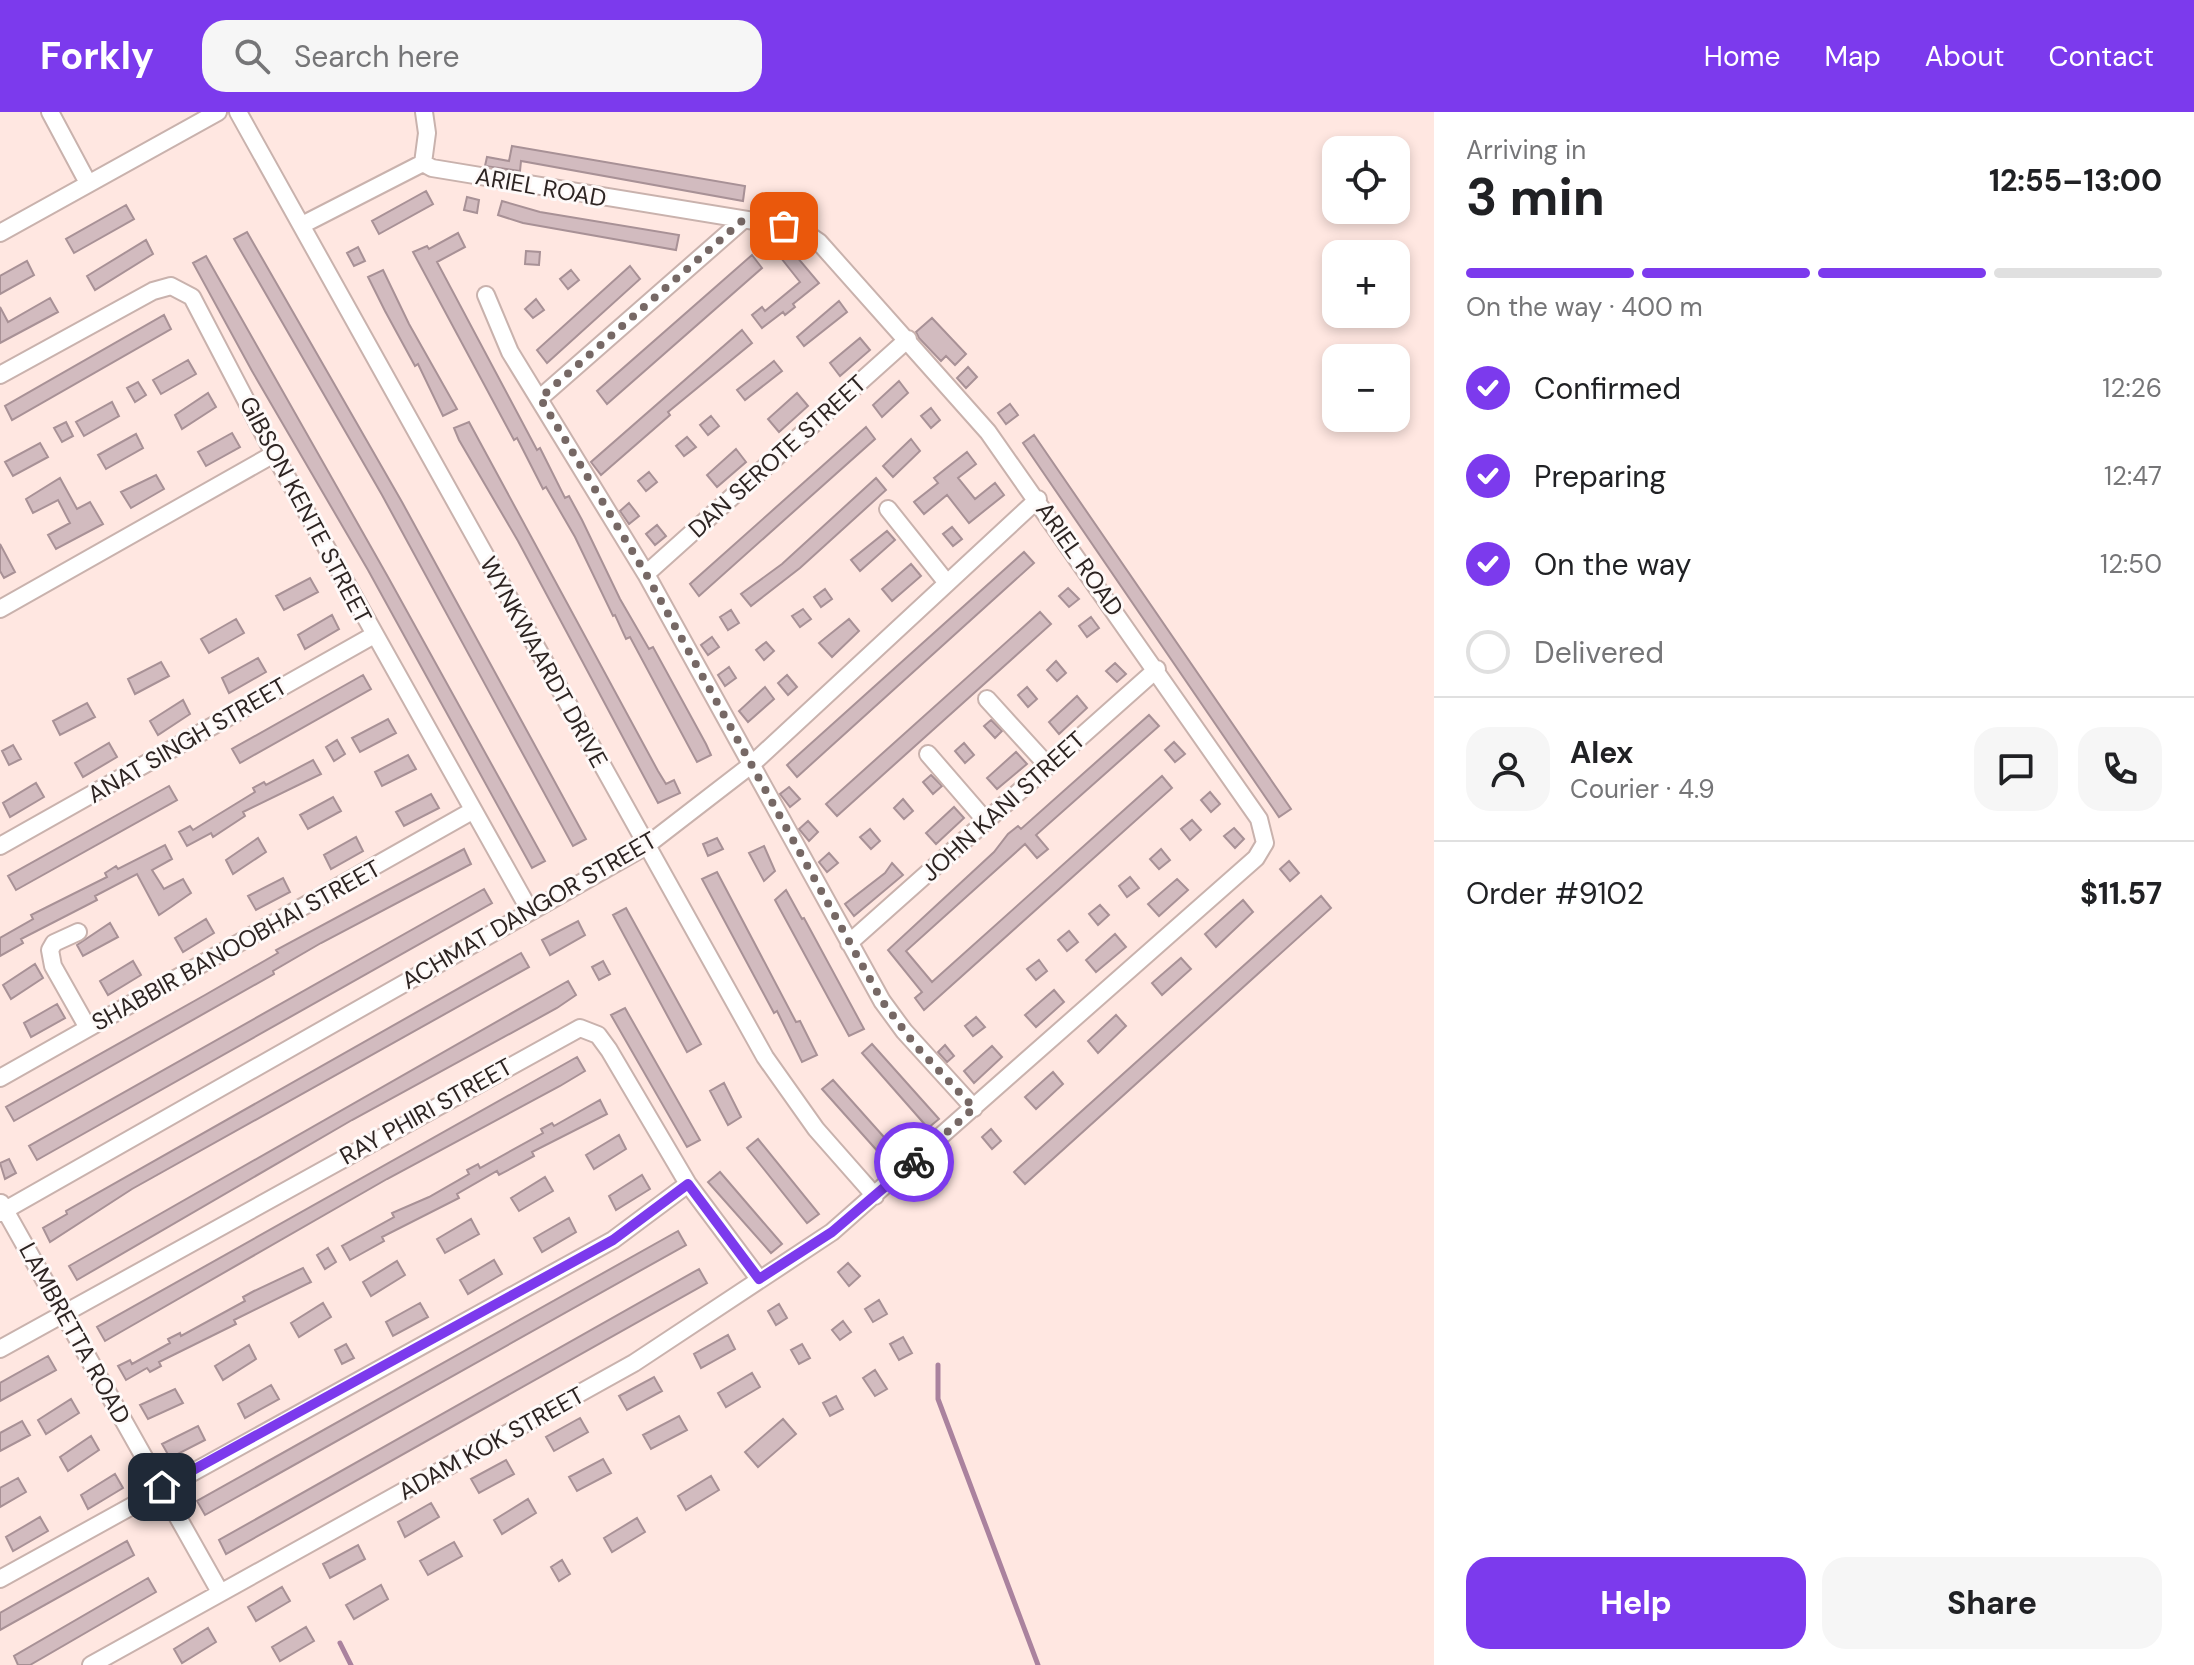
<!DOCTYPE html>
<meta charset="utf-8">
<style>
:root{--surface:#fff;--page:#f6f6f6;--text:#202124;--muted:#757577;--line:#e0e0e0;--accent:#7c3aed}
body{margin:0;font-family:"DM Sans",sans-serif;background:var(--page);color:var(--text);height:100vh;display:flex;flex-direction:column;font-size:30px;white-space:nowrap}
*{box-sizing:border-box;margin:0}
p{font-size:26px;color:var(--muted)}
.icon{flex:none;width:44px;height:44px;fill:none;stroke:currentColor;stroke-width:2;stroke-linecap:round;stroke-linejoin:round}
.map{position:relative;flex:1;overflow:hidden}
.drawer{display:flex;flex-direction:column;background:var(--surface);width:760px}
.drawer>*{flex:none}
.buttons{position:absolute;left:1322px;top:24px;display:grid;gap:16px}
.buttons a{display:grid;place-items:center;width:88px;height:88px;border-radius:16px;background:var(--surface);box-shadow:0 4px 12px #0003;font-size:40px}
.pin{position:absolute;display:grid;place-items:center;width:68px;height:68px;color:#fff;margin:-34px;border-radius:16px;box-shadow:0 4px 12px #0006}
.courier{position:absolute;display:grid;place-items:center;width:80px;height:80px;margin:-40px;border:6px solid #7c3aed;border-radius:50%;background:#fff;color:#222;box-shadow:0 2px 10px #0007}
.overview em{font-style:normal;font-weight:700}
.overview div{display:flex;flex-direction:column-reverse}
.overview{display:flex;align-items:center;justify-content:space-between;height:136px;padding:0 32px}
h1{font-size:52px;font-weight:700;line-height:60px}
.bar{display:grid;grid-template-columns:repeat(4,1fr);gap:12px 8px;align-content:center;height:96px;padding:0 32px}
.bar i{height:10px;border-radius:6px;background:var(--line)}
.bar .on{background:var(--accent)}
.bar p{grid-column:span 4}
.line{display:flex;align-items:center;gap:20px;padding:0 32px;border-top:2px solid var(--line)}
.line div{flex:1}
.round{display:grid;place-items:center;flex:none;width:84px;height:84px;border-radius:24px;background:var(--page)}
ol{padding:0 32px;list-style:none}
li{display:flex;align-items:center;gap:24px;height:88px}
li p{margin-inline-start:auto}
li .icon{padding:8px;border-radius:50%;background:var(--accent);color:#fff;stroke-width:4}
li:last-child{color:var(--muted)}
li i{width:44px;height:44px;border:4px solid var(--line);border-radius:50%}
.cta{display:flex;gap:16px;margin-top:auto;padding:16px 32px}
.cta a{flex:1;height:92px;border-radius:24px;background:var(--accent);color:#fff;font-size:32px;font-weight:700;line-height:92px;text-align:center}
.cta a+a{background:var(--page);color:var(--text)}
header{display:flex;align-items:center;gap:48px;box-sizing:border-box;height:112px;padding:0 40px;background:var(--accent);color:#fff}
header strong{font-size:38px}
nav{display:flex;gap:44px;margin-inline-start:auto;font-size:28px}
.search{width:560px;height:72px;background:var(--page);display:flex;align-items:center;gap:20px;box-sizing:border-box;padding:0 28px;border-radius:24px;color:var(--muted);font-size:30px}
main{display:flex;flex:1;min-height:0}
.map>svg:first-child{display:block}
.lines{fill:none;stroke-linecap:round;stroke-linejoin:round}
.stream{stroke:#aa829e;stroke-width:5}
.building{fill:#d2bbbf;stroke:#a89196;stroke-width:2}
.minor-casing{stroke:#c9b2ad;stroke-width:20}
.minor{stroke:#fff;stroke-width:16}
.done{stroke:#766865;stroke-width:8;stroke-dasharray:0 14.4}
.route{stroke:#7c3aed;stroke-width:10}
.labels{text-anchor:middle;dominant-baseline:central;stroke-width:6;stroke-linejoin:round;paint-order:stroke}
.street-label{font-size:24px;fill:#2d2422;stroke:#fef9f8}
</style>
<header>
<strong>Forkly</strong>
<div class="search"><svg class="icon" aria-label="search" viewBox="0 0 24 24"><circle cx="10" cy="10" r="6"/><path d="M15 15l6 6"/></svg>Search here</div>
<nav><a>Home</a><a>Map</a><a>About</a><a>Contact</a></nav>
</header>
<main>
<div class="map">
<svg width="1434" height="1553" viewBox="0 0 1434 1553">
<rect width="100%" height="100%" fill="#ffe7e1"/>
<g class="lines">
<!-- stream -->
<path class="stream" d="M938,1253v34l100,266
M340,1531l11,22"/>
</g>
<!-- building -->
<path class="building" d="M512,34l233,40 -2,15 -222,-40 -1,10 -35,-5 2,-9 22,4z
M426,79l7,13 -54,30 -7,-13z
M467,85l12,3 -2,13 -13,-3z
M502,89l38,11 139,23 -3,15 -153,-27 -25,-8z
M126,93l8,14 -60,34 -8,-14z
M247,120l155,270 184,337 -13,7 -191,-351 -148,-256z
M458,121l7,14 -28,15 100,188 3,-2 25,50 4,-2 13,24 38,79 29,50 4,-2 53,97 5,11 -14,7 -67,-125 -4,2 -11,-24 -2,1 -38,-79 -29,-50 -3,2 -26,-51 -3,2 -101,-188 14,-6 2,3z
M146,128l7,14 -58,36 -8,-14z
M358,135l7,14 -11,5 -7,-13z
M791,138l28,33 -26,21 2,3 -10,8 -2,-3 -21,16 -10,-13 10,-8 3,4 35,-29 -19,-24z
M526,139l14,1 -1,13 -14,-1z
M752,143l10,13 -155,136 -10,-13z
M206,144l182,321 157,284 -13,7 -164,-298 -116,-199 -59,-108z
M27,149l7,14 -34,19v-18z
M630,154l10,13 -93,84 -10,-13z
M383,158l26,54 48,85 -14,7 -25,-52 -3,2 -30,-55 -17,-34z
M571,158l8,10 -11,9 -8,-10z
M50,186l8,14 -58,31v-36l8,15z
M536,187l8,11 -11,8 -8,-9z
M839,189l8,11 -43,34 -7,-9z
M164,203l7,14 -159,91 -7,-14z
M932,206l34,36 -11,11 -9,-9 -5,5 -22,-23 -3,-6z
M742,218l10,13 -84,69 2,3 -69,60 -10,-13z
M860,226l10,12 -30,26 -10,-13z
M188,248l8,14 -35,20 -8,-14z
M774,249l8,10 -37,29 -8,-10z
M968,255l9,10 -11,11 -9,-10z
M899,269l9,12 -26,24 -9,-12z
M138,270l8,13 -11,7 -8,-14z
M208,281l8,14 -34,22 -7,-14z
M797,281l11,13 -29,26 -11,-13z
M112,290l7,14 -35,20 -8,-14z
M1010,292l8,11 -12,9 -8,-11z
M931,296l9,12 -9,8 -10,-12z
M711,304l8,10 -11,9 -8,-10z
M66,310l7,14 -11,6 -8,-14z
M469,310l189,349 8,13 8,-4 6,13 -22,10 -140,-262 -59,-101 -5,-12z
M866,315l9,12 -176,157 -9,-12z
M232,321l8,14 -34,19 -8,-14z
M136,322l7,14 -37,21 -8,-14z
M1034,323l257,374 -12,8 -256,-374z
M687,325l9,10 -12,9 -8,-10z
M911,327l9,12 -27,26 -10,-11z
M40,331l8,14 -35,19 -8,-14z
M736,337l10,13 -29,25 -10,-12z
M967,340l9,12 -18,14 17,21 20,-16 9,12 -35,28 -22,-28 -23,19 -10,-12 24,-19 -4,-5z
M649,360l8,10 -11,9 -8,-10z
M156,363l8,14 -33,19 -10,-16z
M60,366l17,31 13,-7 13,22 -47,25 -8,-14 22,-12 -12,-23 -25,13 -7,-14z
M876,366l10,12 -86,78 -49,38 -10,-12 41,-30z
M629,391l10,13 -10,8 -9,-13z
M657,413l9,11 -11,9 -9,-11z
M952,415l10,12 -9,7 -10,-12z
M887,419l8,9 -35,31 -9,-11z
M0,432l15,28 -11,6 -4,-7z
M1024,440l10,11 -237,214 -10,-12z
M911,452l10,12 -29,25 -10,-12z
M310,466l8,14 -34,18 -8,-14z
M1068,476l11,11 -10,8 -10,-11z
M825,477l7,10 -11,8 -7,-10z
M803,497l8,10 -11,8 -8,-11z
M731,498l8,13 -11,7 -8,-13z
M1040,500l11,12 -214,192 -11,-12z
M332,503l7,14 -34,20 -7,-14z
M1091,505l8,11 -12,9 -8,-11z
M236,507l8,14 -35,20 -8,-14z
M849,507l10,12 -27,26 -13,-14z
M712,525l7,10 -11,8 -7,-10z
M766,530l8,9 -10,9 -8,-10z
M258,546l8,14 -37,21 -7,-15z
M1056,549l10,12 -9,8 -10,-11z
M161,550l8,14 -34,18 -7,-15z
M1115,551l11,11 -9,8 -11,-11z
M729,555l7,11 -11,8 -7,-11z
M363,563l8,14 -131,74 -8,-14z
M787,563l10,12 -9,8 -10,-12z
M765,575l9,12 -26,23 -9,-11z
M1027,575l10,12 -9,8 -10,-12z
M1077,584l10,12 -28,26 -10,-12z
M183,588l7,14 -32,21 -8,-14z
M87,591l8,14 -35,18 -7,-14z
M1149,603l10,11 -123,109 12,14 -11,9 -12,-14 -119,107 26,31 230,-206 10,12 -248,222 -9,-12 7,-6 -34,-42 106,-98 14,-18 10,-8 3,3z
M388,607l8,14 -36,19 -8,-14z
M991,608l11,11 -7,7 -11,-12z
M337,628l8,14 -11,7 -8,-14z
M1174,630l11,12 -10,8 -10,-12z
M109,631l8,14 -34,20 -8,-14z
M964,631l10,12 -9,8 -10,-12z
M13,633l8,14 -12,6 -7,-14z
M1016,640l11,12 -30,25 -10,-11z
M408,643l8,14 -34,17 -7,-14z
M313,648l8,14 -78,38 2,4 -32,21 -2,-4 -24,13 -8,-14 11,-6 3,4 62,-38 -2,-4 11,-6 2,3z
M931,663l11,11 -9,8 -10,-12z
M36,671l8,14 -34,20 -7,-14z
M169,674l8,14 -161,90 -8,-14z
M789,675l11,12 -10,8 -10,-13z
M1210,680l10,12 -9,8 -10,-12z
M431,682l8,14 -35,18 -8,-14z
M333,685l8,14 -33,18 -8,-14z
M903,687l10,12 -9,8 -10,-11z
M954,695l10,11 -28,26 -10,-11z
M1192,708l9,10 -11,10 -9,-11z
M808,709l10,11 -9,9 -10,-12z
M1234,716l10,11 -9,9 -11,-12z
M870,717l10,12 -9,8 -11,-12z
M356,725l7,14 -32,18 -7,-14z
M258,726l8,14 -33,22 -7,-14z
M717,726l6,11 -15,7 -5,-12z
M165,733l7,14 -20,11 12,19 19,-10 8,14 -20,14 -12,8 -22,-41 -42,22 2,4 -76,39 2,4 -23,13v-18l33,-19 -2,-4 76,-38 -2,-4 11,-7 2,3z
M764,734l11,25 -11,10 -15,-28z
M464,737l7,15 -150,79 -48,28 1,3 -260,147 -8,-14 199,-112 73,-42 -2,-3z
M1161,737l9,11 -11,9 -9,-10z
M829,741l9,10 -11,9 -8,-10z
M1289,749l10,12 -9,8 -10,-12z
M892,751l11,12 -49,41 -9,-12 40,-31z
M717,760l79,150 4,-1 17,34 -15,7 -25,-51 -3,2 -72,-134z
M1130,765l9,11 -12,9 -8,-11z
M283,766l7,14 -34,18 -8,-14z
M1177,767l11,11 -29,26 -11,-12z
M484,777l8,14 -455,257 -8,-14z
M786,778l16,29 2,-1 60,111 -15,7 -74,-136z
M1321,784l10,12 -306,276 -11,-12z
M1243,788l10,12 -37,35 -11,-13z
M1100,793l9,10 -11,10 -9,-11z
M626,796l75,136 -14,8 -74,-137z
M206,807l8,14 -31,19 -8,-14z
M578,809l7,14 -35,20 -8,-15z
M110,811l8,14 -35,19 -6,-11z
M1069,819l9,11 -11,9 -9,-11z
M1115,822l11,13 -30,25 -10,-12z
M521,841l8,14 -397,222 -82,53 -7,-14 24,-14 -1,-3z
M1181,846l10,11 -29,26 -10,-12z
M1039,848l8,11 -11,9 -9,-11z
M133,849l8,14 -33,20 -8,-14z
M603,849l7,13 -11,6 -7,-13z
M35,852l8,14 -32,21 -8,-14z
M568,869l8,14 -19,13 -205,112 -275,160 -8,-14z
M1054,878l10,12 -28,25 -11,-12z
M57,892l8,14 -34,19 -7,-14z
M625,896l75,132 -13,7 -76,-132z
M1116,903l10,11 -28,27 -10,-12z
M976,905l9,10 -12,9 -8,-10z
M872,932l67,75 -11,9 -66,-75z
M945,933l9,11 -7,6 -9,-10z
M992,934l10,11 -28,26 -10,-12z
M577,945l8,14 -25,15 -173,93 -282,162 -8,-14z
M1053,960l10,12 -27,25 -11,-12z
M833,968l67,75 -11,9 -67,-75z
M724,971l17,34 -13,8 -18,-34z
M600,988l7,14 -75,38 2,4 -35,19 -2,-4 -40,23 2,4 -77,39 2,4 -34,19 -8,-14 52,-29 -2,-4 37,-16 40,-23 -2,-4 11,-6 2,4 63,-35 -2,-4 11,-6 2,3z
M991,1017l10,12 -9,8 -10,-12z
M619,1023l7,14 -32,20 -8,-14z
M758,1027l61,75 -12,9 -60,-75z
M9,1047l7,14 -11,6 -5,-16z
M720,1060l62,72 -11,9 -63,-71z
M642,1063l8,14 -34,21 -7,-14z
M545,1065l8,14 -34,20 -8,-13z
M569,1106l7,14 -34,20 -8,-14z
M471,1107l8,15 -34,19 -8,-14z
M678,1119l8,14 -481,270 -8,-14z
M328,1136l8,14 -11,7 -8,-14z
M494,1148l8,14 -34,20 -8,-14z
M397,1149l8,14 -34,21 -8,-14z
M848,1151l12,13 -11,10 -11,-14z
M303,1156l8,14 -77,38 2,4 -77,38 2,4 -11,6 -3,-4 -21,12 -8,-14 12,-6 2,4 38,-21 -2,-4 12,-6 1,3 64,-35 -2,-4 11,-6z
M699,1157l8,14 -481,271 -7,-14z
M879,1188l8,14 -14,8 -8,-13z
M323,1191l8,14 -32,20 -8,-14z
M420,1191l8,14 -35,19 -7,-14z
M779,1192l8,14 -11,7 -8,-14z
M843,1209l8,11 -11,8 -8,-10z
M728,1223l7,14 -34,19 -7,-14z
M903,1225l9,16 -13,7 -9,-16z
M346,1232l8,14 -12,6 -7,-14z
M802,1232l8,14 -11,6 -8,-14z
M249,1233l7,14 -33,21 -8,-14z
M48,1244l8,14 -56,31v-18z
M875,1258l12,19 -12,7 -12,-18z
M752,1261l8,14 -34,20 -8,-14z
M654,1265l8,14 -35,19 -8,-14z
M271,1273l8,14 -34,19 -7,-14z
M175,1277l8,14 -35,16 -8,-14z
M836,1284l7,13 -13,7 -7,-13z
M71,1287l8,14 -33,21 -8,-14z
M679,1304l8,14 -36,19 -8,-14z
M580,1306l8,14 -34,19 -8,-14z
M783,1307l13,15 -38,33 -13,-15z
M22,1309l8,14 -30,16v-18z
M198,1314l7,14 -35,18 -8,-14z
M91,1324l8,14 -31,21 -8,-14z
M603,1347l8,14 -34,18 -8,-14z
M506,1348l8,14 -35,19 -8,-14z
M115,1362l8,14 -35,21 -7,-14z
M711,1364l8,14 -33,20 -8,-14z
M18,1366l8,14 -26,15v-19z
M528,1387l8,14 -34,21 -8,-14z
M431,1391l8,14 -34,20 -7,-15z
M40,1405l8,14 -35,20 -7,-14z
M637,1406l8,14 -33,20 -8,-14z
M127,1429l7,14 -134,75v-17z
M454,1430l8,14 -34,19 -8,-14z
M358,1433l7,14 -35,19 -7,-14z
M562,1448l8,14 -11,7 -8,-14z
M148,1466l8,14 -126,73h-12l-4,-9z
M381,1473l7,14 -34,20 -8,-14z
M282,1475l8,14 -34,20 -8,-14z
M306,1515l8,14 -34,20 -8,-14z
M208,1516l8,14 -34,21 -8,-14z"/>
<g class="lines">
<!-- minor casing -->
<g class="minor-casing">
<path id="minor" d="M50,0l38,71
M238,0l527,945 51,72 59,67
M423,51l4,-30 -3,-21
M302,113l121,-62
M0,121l218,-121
M486,183l24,57 136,222 236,427 22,30 70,77
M0,263l153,-84 18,-5 21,11 82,157 256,457
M540,286l202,-177
M888,397l59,74
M646,462l262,-235
M0,497l274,-155
M987,587l61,67
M928,642l58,67
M0,734l374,-211
M78,820l-24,11 -4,7 3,16 35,62
M849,831l308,-274
M0,966l472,-267
M1,1091l219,389
M0,1101l646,-367 105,-81 287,-266
M0,1237l580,-321 18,7 11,15 79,134 71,95
M0,1467l613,-339 75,-56
M91,1553l543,-302 198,-131 424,-374 9,-15 -6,-24 -271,-387 -169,-190 -16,-11 -19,-5 -352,-58 -9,-5"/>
</g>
<!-- minor -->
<use href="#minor" class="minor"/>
</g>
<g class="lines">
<!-- done -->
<path class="done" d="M784,114l-42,-5 -202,177 106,176 236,427 33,44 59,63 -60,54"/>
<!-- route -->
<path class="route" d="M162,1375l451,-247 75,-56 71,95 73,-47 82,-70"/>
</g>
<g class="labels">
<!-- street labels -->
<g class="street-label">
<text transform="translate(541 75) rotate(10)">ARIEL ROAD</text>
<text transform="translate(777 344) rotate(-42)">DAN SEROTE STREET</text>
<text transform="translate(306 398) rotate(62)">GIBSON KENTE STREET</text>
<text transform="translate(1080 447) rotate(55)">ARIEL ROAD</text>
<text transform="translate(544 550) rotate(61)">WYNKWAARDT DRIVE</text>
<text transform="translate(187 628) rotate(-30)">ANAT SINGH STREET</text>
<text transform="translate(1003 694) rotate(-42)">JOHN KANI STREET</text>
<text transform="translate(529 798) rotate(-30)">ACHMAT DANGOR STREET</text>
<text transform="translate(236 833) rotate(-29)">SHABBIR BANOOBHAI STREET</text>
<text transform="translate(426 999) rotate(-29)">RAY PHIRI STREET</text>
<text transform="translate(75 1221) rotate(61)">LAMBRETTA ROAD</text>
<text transform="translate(491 1331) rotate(-29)">ADAM KOK STREET</text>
</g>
</g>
</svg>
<div class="buttons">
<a><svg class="icon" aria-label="locate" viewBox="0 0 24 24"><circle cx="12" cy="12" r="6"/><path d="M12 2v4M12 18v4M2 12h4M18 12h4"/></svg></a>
<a>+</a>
<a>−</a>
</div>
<div class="pin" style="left:784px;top:114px;background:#ea580c"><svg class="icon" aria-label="bag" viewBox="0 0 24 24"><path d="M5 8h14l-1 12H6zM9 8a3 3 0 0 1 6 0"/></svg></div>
<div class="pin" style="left:162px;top:1375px;background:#1f2937"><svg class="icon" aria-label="home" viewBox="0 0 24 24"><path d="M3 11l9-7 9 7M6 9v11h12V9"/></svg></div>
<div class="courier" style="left:914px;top:1050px"><svg class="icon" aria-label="bike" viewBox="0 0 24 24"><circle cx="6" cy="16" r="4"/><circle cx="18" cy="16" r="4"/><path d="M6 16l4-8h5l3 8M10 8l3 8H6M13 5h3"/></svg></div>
</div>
<section class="drawer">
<div class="overview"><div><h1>3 min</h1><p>Arriving in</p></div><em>12:55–13:00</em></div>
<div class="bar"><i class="on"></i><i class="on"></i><i class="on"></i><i></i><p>On the way · 400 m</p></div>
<ol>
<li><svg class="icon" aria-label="check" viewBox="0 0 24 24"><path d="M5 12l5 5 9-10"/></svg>Confirmed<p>12:26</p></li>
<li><svg class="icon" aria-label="check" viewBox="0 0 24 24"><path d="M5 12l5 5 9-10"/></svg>Preparing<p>12:47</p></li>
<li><svg class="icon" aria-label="check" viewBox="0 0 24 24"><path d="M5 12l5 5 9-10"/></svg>On the way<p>12:50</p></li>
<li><i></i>Delivered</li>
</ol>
<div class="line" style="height:144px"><a class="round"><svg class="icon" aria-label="person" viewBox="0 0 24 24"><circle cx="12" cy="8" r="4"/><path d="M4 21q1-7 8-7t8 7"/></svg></a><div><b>Alex</b><p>Courier · 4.9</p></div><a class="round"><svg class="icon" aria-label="chat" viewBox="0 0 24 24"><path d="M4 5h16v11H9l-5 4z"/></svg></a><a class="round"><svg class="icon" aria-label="phone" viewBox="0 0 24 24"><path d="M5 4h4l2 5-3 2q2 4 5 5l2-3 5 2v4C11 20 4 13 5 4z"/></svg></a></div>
<div class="line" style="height:104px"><div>Order #9102</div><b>$11.57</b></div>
<div class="cta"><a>Help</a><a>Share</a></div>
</section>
</main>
